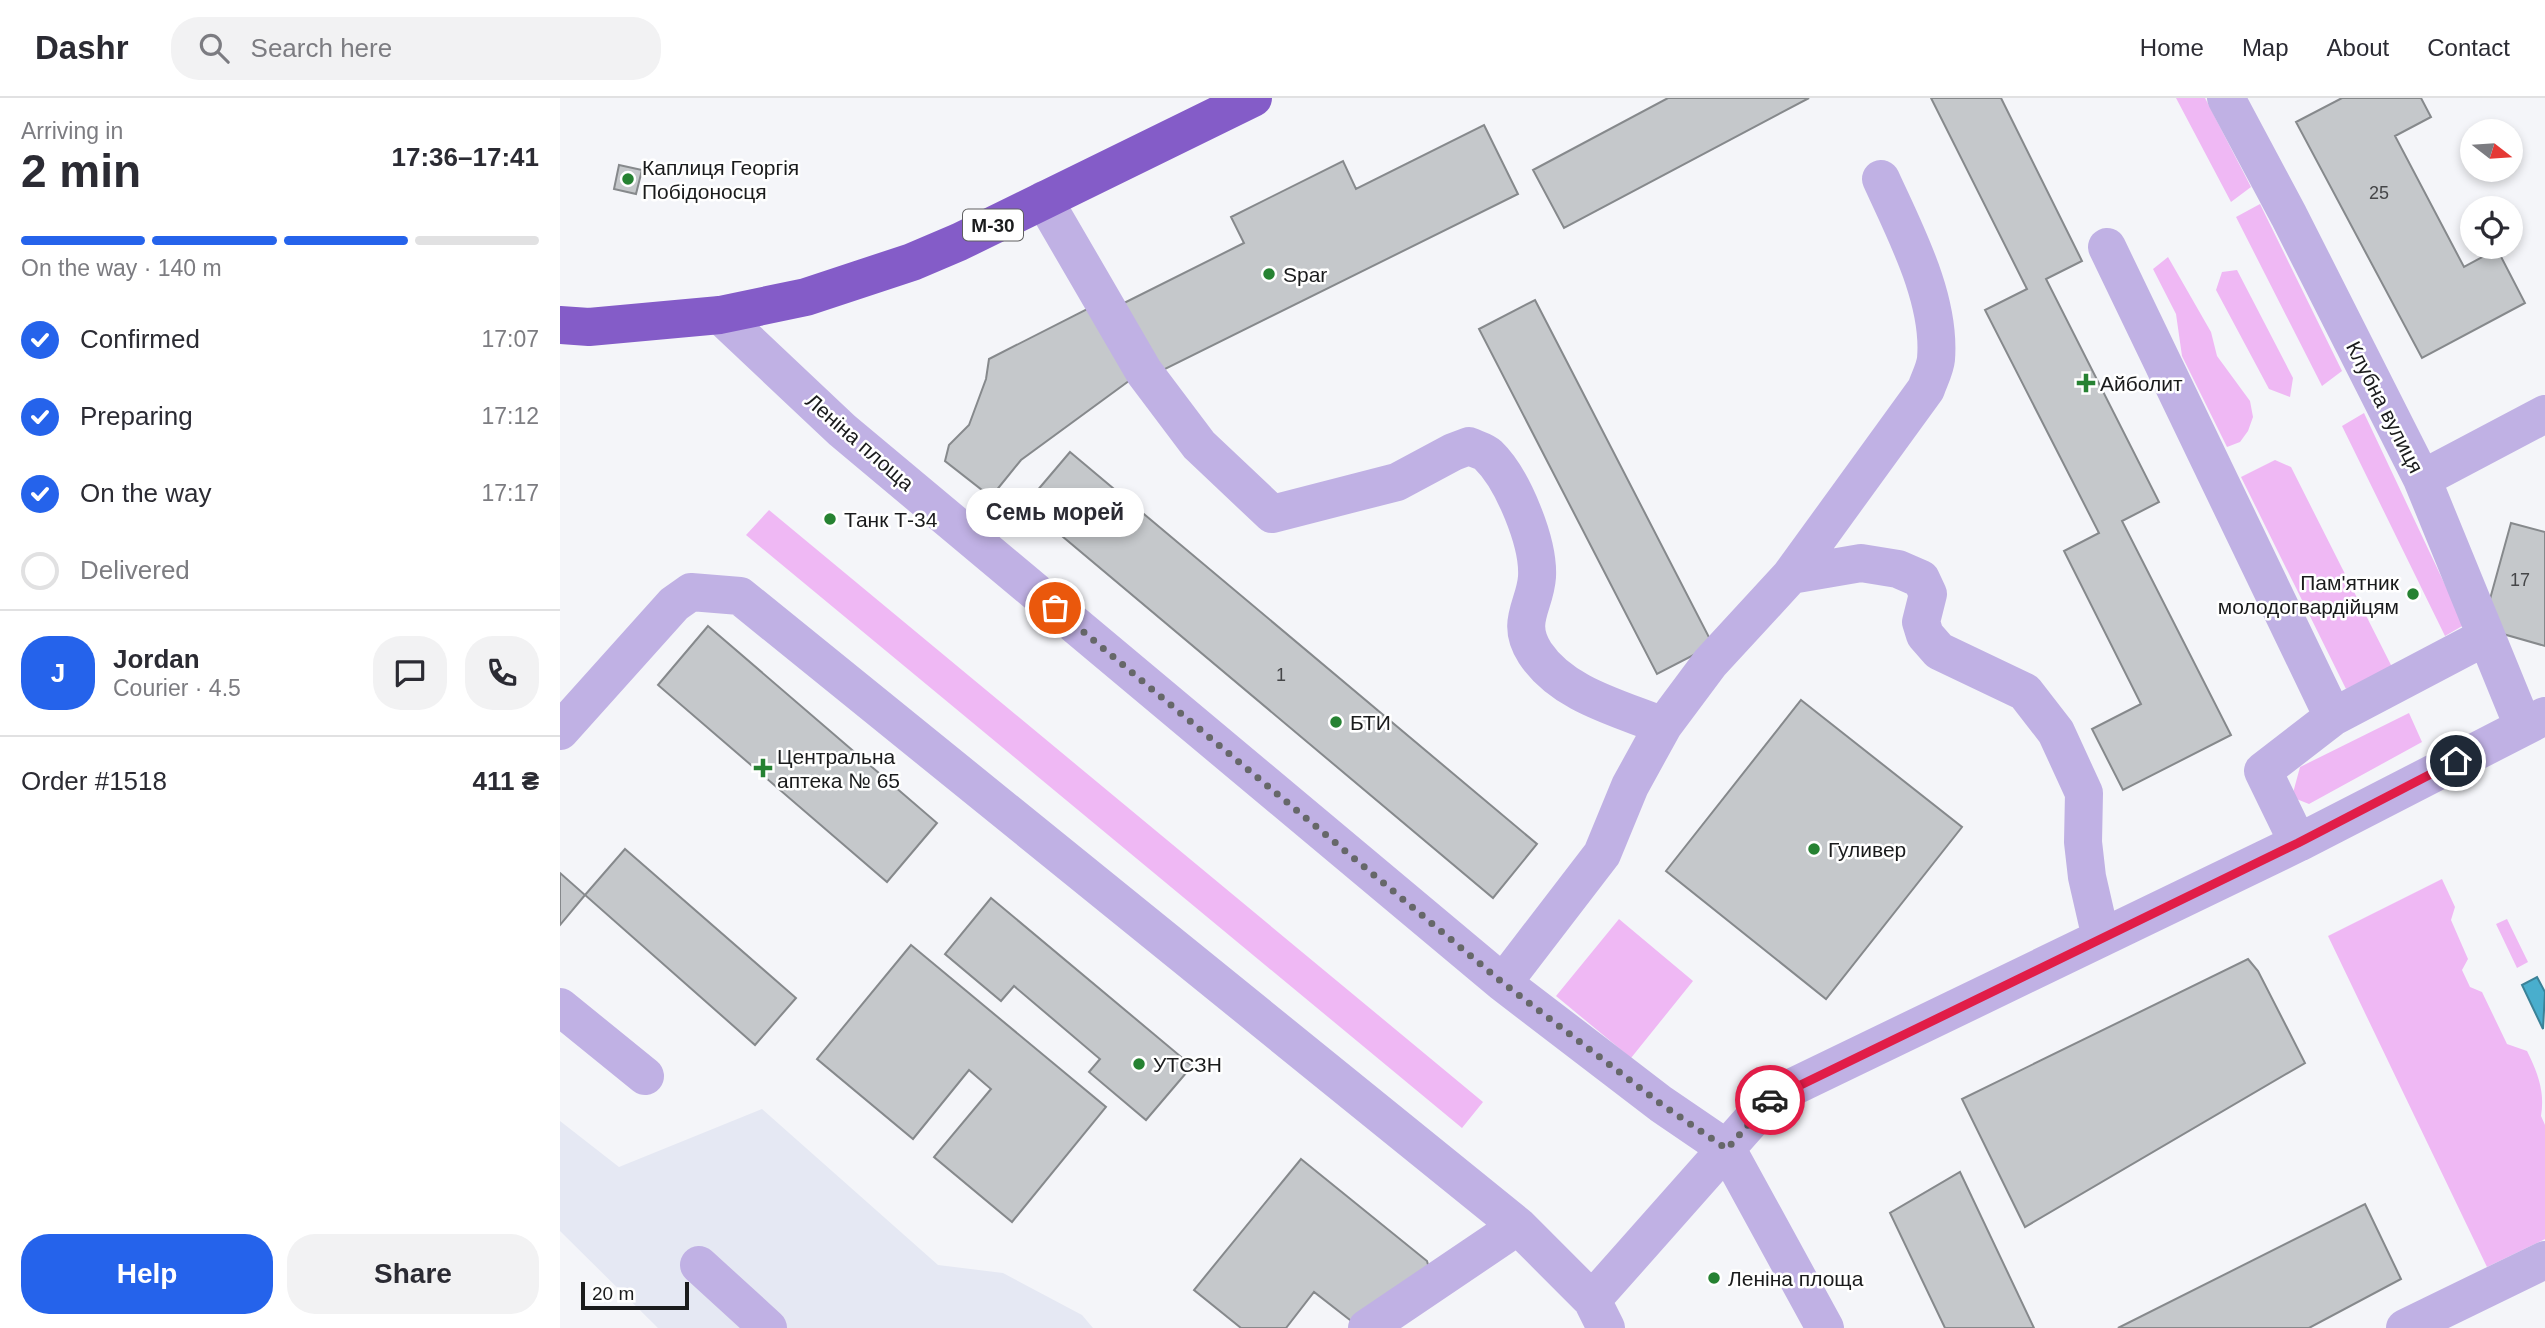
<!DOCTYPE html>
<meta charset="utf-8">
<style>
:root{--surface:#fff;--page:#f2f2f3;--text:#2b2b33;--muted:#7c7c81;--line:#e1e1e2;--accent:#2563eb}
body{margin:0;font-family:Helvetica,sans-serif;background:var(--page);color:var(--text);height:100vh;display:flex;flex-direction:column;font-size:26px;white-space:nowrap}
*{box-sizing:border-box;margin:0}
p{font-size:23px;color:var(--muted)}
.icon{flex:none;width:38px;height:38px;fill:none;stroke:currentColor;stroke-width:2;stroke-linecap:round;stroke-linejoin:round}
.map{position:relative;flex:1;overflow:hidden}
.drawer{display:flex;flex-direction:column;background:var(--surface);width:560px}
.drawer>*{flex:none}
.needle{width:46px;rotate:107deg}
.tools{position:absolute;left:1900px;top:21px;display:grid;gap:14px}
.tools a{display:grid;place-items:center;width:63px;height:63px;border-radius:50%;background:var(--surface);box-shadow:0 4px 10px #0003;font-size:35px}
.scale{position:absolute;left:21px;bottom:18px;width:108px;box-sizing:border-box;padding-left:7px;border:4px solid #1a1b1c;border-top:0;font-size:19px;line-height:24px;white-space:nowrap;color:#1a1b1c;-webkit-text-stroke:5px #fff;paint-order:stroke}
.pin{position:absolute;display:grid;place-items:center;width:60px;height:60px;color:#fff;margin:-30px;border:4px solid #fff;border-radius:50%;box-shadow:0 2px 7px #0007}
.courier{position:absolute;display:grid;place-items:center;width:70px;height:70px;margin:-35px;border:5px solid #e11d48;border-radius:50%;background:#fff;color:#222;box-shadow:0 2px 9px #0007}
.bubble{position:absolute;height:49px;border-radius:24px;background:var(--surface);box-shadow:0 4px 10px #0003;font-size:23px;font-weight:600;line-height:49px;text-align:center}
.head em{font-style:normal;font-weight:600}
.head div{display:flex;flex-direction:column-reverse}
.head{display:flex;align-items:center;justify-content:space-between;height:119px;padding:0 21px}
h1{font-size:46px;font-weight:600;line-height:52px}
.bar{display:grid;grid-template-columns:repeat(4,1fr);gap:10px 7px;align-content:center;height:84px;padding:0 21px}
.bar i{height:9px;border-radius:5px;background:var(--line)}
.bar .on{background:var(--accent)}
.bar p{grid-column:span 4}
.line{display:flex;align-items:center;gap:18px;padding:0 21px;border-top:2px solid var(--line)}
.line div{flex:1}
.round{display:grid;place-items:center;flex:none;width:74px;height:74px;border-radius:28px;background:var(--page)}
ol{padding:0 21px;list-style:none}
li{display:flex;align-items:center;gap:21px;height:77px}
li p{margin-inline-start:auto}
li .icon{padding:7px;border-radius:50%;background:var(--accent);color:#fff;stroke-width:4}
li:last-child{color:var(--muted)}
li i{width:38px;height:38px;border:4px solid var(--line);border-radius:50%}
.action{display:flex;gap:14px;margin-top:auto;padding:14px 21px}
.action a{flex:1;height:80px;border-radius:28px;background:var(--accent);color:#fff;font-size:28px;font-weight:600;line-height:80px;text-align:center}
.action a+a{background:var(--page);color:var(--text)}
header{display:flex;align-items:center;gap:42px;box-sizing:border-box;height:98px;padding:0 35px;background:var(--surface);border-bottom:2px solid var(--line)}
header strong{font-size:33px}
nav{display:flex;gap:38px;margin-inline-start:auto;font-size:24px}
.search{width:490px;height:63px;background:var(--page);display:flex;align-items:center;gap:18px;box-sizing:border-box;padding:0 24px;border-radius:28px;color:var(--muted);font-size:26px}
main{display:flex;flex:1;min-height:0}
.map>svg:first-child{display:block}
.built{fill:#e5e8f3}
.green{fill:#efb8f4}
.water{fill:#49aecd;stroke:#3b8298;stroke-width:2}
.building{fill:#c5c8cb;stroke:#86898c;stroke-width:2}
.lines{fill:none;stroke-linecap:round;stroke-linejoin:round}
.minor{stroke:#c0b1e4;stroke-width:38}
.highway{stroke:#845cc8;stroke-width:38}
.done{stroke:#666769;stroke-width:7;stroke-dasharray:0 12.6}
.route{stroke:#e11d48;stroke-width:9}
.poi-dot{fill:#268232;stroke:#fff;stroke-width:2.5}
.labels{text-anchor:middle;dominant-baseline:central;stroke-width:5;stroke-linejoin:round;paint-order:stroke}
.number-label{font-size:18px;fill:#454648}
.shield{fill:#fff;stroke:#5f5f60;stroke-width:2}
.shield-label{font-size:19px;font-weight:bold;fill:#1a1b1c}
.poi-label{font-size:21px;fill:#1a1b1c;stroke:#fff;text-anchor:start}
.street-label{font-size:21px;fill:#1a1b1c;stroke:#fff}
</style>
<header>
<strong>Dashr</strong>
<div class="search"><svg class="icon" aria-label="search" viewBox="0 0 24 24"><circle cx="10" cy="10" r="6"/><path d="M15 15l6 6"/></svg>Search here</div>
<nav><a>Home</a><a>Map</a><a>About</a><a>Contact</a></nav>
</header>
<main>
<section class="drawer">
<div class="head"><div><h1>2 min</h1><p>Arriving in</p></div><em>17:36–17:41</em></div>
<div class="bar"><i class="on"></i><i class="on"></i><i class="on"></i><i></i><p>On the way · 140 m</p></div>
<ol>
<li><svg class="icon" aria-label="check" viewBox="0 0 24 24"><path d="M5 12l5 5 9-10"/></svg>Confirmed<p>17:07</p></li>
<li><svg class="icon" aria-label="check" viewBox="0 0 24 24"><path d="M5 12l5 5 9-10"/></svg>Preparing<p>17:12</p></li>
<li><svg class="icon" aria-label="check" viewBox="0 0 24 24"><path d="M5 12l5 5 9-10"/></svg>On the way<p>17:17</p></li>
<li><i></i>Delivered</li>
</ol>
<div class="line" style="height:126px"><b class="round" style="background:var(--accent);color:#fff">J</b><div><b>Jordan</b><p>Courier · 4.5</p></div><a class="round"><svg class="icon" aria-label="chat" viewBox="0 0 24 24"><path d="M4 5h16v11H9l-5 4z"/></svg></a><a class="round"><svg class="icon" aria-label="phone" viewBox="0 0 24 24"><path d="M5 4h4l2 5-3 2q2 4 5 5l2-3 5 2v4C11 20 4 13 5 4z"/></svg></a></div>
<div class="line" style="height:91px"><div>Order #1518</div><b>411 ₴</b></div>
<div class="action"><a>Help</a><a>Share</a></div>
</section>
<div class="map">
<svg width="1985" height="1230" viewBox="0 0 1985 1230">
<rect width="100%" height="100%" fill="#f4f5f9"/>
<!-- built -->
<path class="built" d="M202,1011l176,156 65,8 79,42 11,13h-435l-98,-97v-110l59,46z"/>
<!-- green -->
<path class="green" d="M1616,0h29l46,89 -20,15z
M1700,106l82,167 -20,15 -86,-169z
M1608,159l43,75 6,24 33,45 3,16 -5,14 -8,11 -13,5 -45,-91 -6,-42 -23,-45z
M1677,172l56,108 -3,19 -21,-8 -53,-99 6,-18z
M1804,315l100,212 -19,11 -103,-210z
M1715,362l16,7 101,200 -46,22 -105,-212z
M209,412l714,592 -21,26 -716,-593z
M1849,615l13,29 -113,62 -15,-6 -1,-5 7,-26z
M1882,781l13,28 -4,13 17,39 -6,11 8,17 12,5 25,52 20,7c11,22 18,41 14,65l4,9v114l-58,28 -159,-331z
M1059,821l74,62 -62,77 -75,-62z
M1947,821l21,43 -11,6 -21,-44z"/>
<!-- water -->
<path class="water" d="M1977,879l8,15 -2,37 -21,-44z"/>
<!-- building -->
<path class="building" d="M1108,0h141l-245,130 -31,-58z
M1371,0h70l81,163 -36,18 113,223 -37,19 109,214 -108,55 -31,-61 49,-25 -77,-153 35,-18 -114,-223 42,-21z
M1782,0h79l10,19 -36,19 69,131 33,-18 28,54 -103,55 -126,-236z
M924,27l34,69 -363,180 -35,-69 124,-62 -13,-26 112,-56 13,28z
M59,67l23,5 -6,24 -22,-5z
M975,202l178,345 -56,29 -178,-345z
M537,206l40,71 -116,85 -30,37 -46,-36 4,-16 20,-20 17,-46 3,-20z
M510,354l467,392 -44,54 -468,-393z
M1951,425l34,9v114l-63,-18z
M148,528l229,197 -50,59 -229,-197z
M1241,602l161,127 -136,172 -160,-128z
M65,751l171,149 -41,47 -170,-150z
M0,775l25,22 -25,30z
M431,800l201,168 -46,54 -57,-48 11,-13 -86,-73 -13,15 -56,-47z
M351,847l195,162 -94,115 -78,-65 57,-68 -22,-19 -56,69 -96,-80z
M1688,861l10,12 47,92 -280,164 -63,-128z
M741,1061l126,102 3,11 -71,55 -45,-35 -28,36h-45l-47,-38z
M1400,1074l74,156h-89l-55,-115z
M1805,1106l36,75 -92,49h-191z"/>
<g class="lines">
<!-- minor -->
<path class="minor" d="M1666,0l63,118 133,263 101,247
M484,102l100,172 55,73 73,69 125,-32 56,-30 16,-6c6,3 15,5 19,9 25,24 51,88 49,122 -2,29 -22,45 -2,76 28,42 84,55 128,73l-33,60 -28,68 -99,129
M1547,149l226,470
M160,217l122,115 661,553 158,121 66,45 98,179
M1862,381l123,-65
M1231,477l135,-186c3,-9 9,-20 10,-30 5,-60 -31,-127 -55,-180
M1103,628l47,-63 81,-88 70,-12 37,6 23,10 7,15 -7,28 4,13 14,16 86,41 31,40 28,61 -1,49 4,35 14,61
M0,633l114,-127 17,-12 49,4 778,630 74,74 14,28
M1738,745l-35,-72 70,-54 152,-80
M0,909l85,69
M139,1167l69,63
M1032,1202l180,-203 526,-254 247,-127
M807,1230l151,-102
M1845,1230l140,-68"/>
<!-- highway -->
<path class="highway" d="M0,227l29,2 131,-12 86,-18 106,-35 47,-20 294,-144"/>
</g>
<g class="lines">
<!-- done -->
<path class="done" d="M495,510l448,375 158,121 66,45 43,-49"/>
<!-- route -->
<path class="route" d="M1210,1002l528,-257 158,-82"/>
</g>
<!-- markers -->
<g class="poi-dot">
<circle cx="68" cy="81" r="7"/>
<circle cx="709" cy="176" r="7"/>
<path d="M1522.5 274.5h7v7h7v7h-7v7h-7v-7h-7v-7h7z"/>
<circle cx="270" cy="421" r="7"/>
<circle cx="1853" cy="496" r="7"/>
<circle cx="776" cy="624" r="7"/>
<path d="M199.5 659.5h7v7h7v7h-7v7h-7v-7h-7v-7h7z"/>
<circle cx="1254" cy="751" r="7"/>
<circle cx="579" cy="966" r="7"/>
<circle cx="1154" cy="1180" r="7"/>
</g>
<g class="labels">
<!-- number labels -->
<g class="number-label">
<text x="1819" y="95">25</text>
<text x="1960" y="482">17</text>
<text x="721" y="577">1</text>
</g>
<!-- shield labels -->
<rect class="shield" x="403" y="111.5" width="60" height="31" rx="5"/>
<g class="shield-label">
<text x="433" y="127">М-30</text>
</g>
<!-- poi labels -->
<g class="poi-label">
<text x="82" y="69">Каплиця Георгія<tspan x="82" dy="24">Побідоносця</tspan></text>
<text x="723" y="176">Spar</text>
<text x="1540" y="285">Айболит</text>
<text x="284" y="421">Танк Т-34</text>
<text x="1839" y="484" text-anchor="end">Пам'ятник<tspan x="1839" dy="24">молодогвардійцям</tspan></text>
<text x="790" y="624">БТИ</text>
<text x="217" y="658">Центральна<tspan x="217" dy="24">аптека № 65</tspan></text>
<text x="1268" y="751">Гуливер</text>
<text x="593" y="966">УТСЗН</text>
<text x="1168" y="1180">Леніна площа</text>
</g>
<!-- street labels -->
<g class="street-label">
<text transform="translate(1825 309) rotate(63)">Клубна вулиця</text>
<text transform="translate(300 344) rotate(41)">Леніна площа</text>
</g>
</g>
</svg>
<div class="tools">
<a><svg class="needle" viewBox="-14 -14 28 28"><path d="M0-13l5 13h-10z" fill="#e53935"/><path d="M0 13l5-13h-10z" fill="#7c7c81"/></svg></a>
<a><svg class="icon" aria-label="locate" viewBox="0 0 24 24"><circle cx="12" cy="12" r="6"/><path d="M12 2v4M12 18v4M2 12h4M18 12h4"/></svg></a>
</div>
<div class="scale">20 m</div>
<div class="pin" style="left:495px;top:510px;background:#ea580c"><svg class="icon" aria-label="bag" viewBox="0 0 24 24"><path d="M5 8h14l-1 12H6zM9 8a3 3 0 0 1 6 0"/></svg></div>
<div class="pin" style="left:1896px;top:663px;background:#1f2937"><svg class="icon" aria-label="home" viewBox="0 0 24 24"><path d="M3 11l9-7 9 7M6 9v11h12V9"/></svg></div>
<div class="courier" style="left:1210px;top:1002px"><svg class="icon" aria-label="car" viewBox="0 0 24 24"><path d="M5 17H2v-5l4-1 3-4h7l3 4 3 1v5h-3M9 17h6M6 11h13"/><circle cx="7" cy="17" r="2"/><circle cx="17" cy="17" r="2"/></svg></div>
<div class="bubble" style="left:406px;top:390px;width:178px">Семь морей</div>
</div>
</main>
